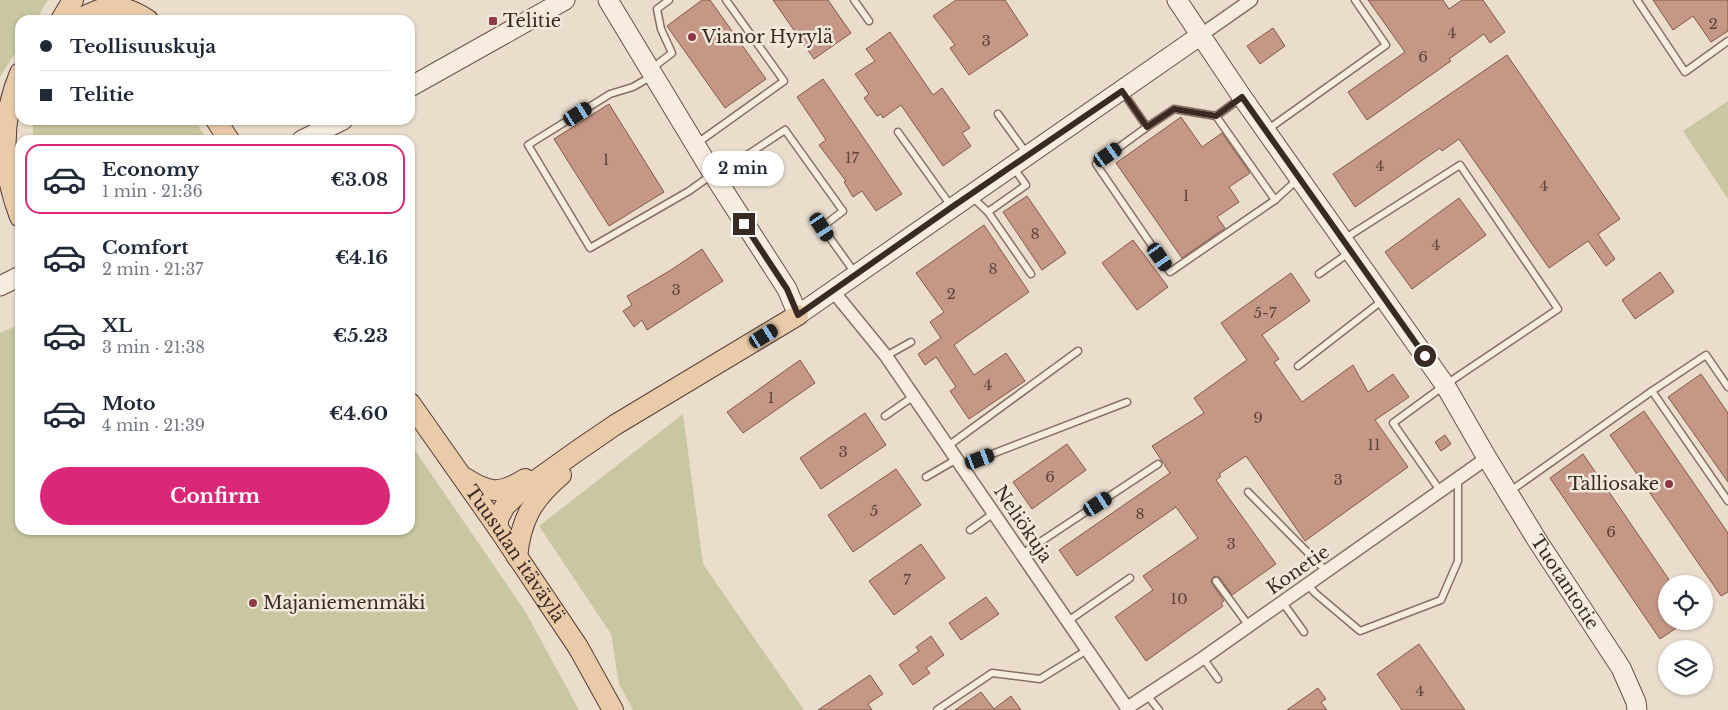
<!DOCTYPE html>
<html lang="en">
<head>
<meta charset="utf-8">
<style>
	:root { --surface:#fff; --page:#f6f6f7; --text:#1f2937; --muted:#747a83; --line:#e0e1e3; --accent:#db2777 }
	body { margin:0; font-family:"Libre Baskerville",serif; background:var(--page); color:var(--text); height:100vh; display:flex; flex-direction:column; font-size:19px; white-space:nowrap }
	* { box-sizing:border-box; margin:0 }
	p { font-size:16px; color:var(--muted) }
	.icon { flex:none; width:28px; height:28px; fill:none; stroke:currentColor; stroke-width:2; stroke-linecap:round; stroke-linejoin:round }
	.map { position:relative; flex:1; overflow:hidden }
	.side { position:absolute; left:15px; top:135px; width:400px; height:400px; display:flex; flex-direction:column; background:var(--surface); border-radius:15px; box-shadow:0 1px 4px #0004 }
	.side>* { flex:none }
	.top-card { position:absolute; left:15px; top:15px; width:400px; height:110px; border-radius:15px; box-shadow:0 1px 4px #0004; display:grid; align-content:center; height:110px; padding:0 25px; background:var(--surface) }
	.controls { position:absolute; left:1658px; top:575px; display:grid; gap:10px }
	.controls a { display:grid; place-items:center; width:55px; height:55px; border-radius:50%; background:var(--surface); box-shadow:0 1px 4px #0004; font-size:25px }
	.end { position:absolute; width:22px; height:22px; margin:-11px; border:6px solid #392a23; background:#fff; box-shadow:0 0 0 2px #fff }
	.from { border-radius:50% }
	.bubble { position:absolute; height:35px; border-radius:18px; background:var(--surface); box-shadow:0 1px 4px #0004; font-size:16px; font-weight:700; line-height:35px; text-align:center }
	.car { position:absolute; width:15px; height:30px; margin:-15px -8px; border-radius:6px; box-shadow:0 0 4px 1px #0007; background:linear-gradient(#222 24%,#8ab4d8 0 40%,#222 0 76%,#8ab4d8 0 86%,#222 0) }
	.top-card b { display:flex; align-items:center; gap:18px; height:48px; font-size:19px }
	.top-card b+b { border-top:1px solid var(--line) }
	.top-card i { width:12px; height:12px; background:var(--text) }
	ul { padding:9px 0 0; list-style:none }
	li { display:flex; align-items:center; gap:15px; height:70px; margin:0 10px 8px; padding:0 15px; border:2px solid transparent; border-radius:15px }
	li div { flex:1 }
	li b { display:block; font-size:19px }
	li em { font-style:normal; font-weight:700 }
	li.active { border-color:var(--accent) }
	li>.icon { width:45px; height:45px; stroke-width:1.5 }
	.cta { display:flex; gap:10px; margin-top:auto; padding:10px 25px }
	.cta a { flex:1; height:58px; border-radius:30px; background:var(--accent); color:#fff; font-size:20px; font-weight:700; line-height:58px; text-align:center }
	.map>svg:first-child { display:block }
	.green { fill:#c9c7a1 }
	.building { fill:#c59786; stroke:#84584a }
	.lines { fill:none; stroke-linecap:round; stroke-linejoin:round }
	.lane-casing { stroke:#877062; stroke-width:9 }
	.street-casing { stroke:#877062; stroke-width:15 }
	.secondary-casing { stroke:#695144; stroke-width:21 }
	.primary-casing { stroke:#563f35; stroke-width:22 }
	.lane { stroke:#f6ecdf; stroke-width:6 }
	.street { stroke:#f6ecdf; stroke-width:12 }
	.secondary { stroke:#f6ecdf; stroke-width:19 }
	.primary { stroke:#e9cba9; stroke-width:20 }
	.route { stroke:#392a23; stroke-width:6 }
	.poi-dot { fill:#903746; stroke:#f3e9db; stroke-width:2 }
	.labels { text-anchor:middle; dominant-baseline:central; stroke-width:5; stroke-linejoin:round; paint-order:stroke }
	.number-label { font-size:15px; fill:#5c453c }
	.poi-label { font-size:18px; fill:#392a23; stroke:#f3e9db; text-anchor:start }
	.street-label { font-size:18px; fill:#392a23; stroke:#f3e9db }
</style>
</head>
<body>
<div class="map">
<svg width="1728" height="710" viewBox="0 0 1728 710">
	<rect width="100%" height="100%" fill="#ebddcc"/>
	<g class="green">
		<path d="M 0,0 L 48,0 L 36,20 L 20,20 L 20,45 L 0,77 Z"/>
		<path d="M 1728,101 L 1728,199 L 1683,131 Z"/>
		<path d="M 33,120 L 194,120 L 207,139 L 33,140 Z"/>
		<path d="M 20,324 L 20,530 L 410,530 L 410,443 L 525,611 L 579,710 L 0,710 L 0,333 Z"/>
		<path d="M 683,414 L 703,564 L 804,710 L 633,710 L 619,684 L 611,634 L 539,526 Z"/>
	</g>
	<g class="building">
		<path d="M 702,0 L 710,0 L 766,79 L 725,108 L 667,26 Z"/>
		<path d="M 773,0 L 828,0 L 851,33 L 814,59 Z"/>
		<path d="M 956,0 L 1005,0 L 1028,35 L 969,75 L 950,48 L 955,45 L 933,16 Z"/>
		<path d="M 1368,0 L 1443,0 L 1449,9 L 1462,0 L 1483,0 L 1505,32 L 1490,43 L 1484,34 L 1449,59 L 1451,61 L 1367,120 L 1348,92 L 1405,52 Z"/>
		<path d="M 1653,0 L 1728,0 L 1728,31 L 1711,42 L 1693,16 L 1673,30 Z"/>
		<path d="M 1273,28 L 1285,46 L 1260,64 L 1247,46 Z"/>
		<path d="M 890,32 L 933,95 L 942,88 L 970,128 L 962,133 L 971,146 L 943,166 L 901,105 L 883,118 L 881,114 L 877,116 L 864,98 L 869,94 L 855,74 L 875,61 L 866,49 Z"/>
		<path d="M 1507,55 L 1620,219 L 1598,234 L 1615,259 L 1606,266 L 1588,241 L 1549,268 L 1459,139 L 1442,151 L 1440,148 L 1355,207 L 1333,174 Z"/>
		<path d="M 823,79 L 902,194 L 876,211 L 862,191 L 853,197 L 844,182 L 846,181 L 819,145 L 826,140 L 797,97 Z"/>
		<path d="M 609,104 L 664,192 L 609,226 L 554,139 Z"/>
		<path d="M 1181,117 L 1202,147 L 1222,133 L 1250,173 L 1229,187 L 1239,202 L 1217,217 L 1225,228 L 1182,258 L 1116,163 Z"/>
		<path d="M 1027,196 L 1066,253 L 1042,270 L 1003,212 Z"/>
		<path d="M 1459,198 L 1486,235 L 1412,289 L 1385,252 Z"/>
		<path d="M 984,225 L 1029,292 L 954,345 L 974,375 L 1006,353 L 1025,381 L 969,419 L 950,391 L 956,387 L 936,357 L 925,365 L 918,354 L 941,338 L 930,322 L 944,312 L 916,273 Z"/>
		<path d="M 1133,240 L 1168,287 L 1137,310 L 1102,263 Z"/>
		<path d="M 702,249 L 723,281 L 647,330 L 642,320 L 634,327 L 623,311 L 632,305 L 627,296 L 671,270 Z"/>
		<path d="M 1660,272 L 1674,292 L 1635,319 L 1622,300 Z"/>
		<path d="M 1291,273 L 1310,301 L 1262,335 L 1279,359 L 1274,362 L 1302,402 L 1353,365 L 1368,392 L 1393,374 L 1409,397 L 1375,420 L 1408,467 L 1305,541 L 1246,456 L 1219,474 L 1221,476 L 1216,480 L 1276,564 L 1232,595 L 1220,578 L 1216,576 L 1213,577 L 1211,582 L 1224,601 L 1221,603 L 1223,606 L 1146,661 L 1115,617 L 1153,590 L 1143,576 L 1198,538 L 1176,507 L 1077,576 L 1059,550 L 1170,473 L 1152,446 L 1204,413 L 1194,398 L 1247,360 L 1221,323 Z"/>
		<path d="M 800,360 L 815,383 L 743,433 L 727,412 Z"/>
		<path d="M 1701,374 L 1728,413 L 1728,482 L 1668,397 Z"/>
		<path d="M 1644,411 L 1728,533 L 1728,592 L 1721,596 L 1610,435 Z"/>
		<path d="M 865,413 L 886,445 L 821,489 L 800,458 Z"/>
		<path d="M 1445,435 L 1451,444 L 1441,451 L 1435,442 Z"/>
		<path d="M 1067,444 L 1086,470 L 1032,509 L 1013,482 Z"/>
		<path d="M 1583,454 L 1672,584 L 1666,584 L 1666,621 L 1687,621 L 1660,639 L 1550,478 Z"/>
		<path d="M 896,469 L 921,505 L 853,552 L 828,515 Z"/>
		<path d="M 921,544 L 945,578 L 894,615 L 869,581 Z"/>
		<path d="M 986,597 L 999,614 L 961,640 L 949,623 Z"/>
		<path d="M 931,636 L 944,655 L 926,668 L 930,673 L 913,685 L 899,665 L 919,651 L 916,647 Z"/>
		<path d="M 1419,644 L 1465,710 L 1402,710 L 1377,674 Z"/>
		<path d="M 870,675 L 883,694 L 868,704 L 872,710 L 818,710 Z"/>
		<path d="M 1318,688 L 1326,699 L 1321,702 L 1327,710 L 1287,710 Z"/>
		<path d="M 981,692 L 994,709 L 1011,696 L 1021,710 L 955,710 Z"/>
	</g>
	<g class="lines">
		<g class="lane-casing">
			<g id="lane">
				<path d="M 854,0 L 869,21"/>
				<path d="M 1637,0 L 1685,72 L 1728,41"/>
				<path d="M 651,69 L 672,53 L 661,29 L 657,9 L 669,0"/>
				<path d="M 652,76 L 633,87 L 610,94 L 528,145 L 590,248 L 689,191 L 713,174 L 738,161 L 785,130 L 843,211 L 822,227 L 855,273"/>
				<path d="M 1122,91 L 1147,127 L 1174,109 L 1216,116"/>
				<path d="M 1241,98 L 1216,116 L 1275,200"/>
				<path d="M 998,114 L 1027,154"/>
				<path d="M 1147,127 L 1096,164 L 1170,272 L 1275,200 L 1297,180"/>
				<path d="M 1267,130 L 1386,45 L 1355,0"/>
				<path d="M 898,132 L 951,206"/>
				<path d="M 696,144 L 784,81 L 726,0"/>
				<path d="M 971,196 L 988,212 L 1031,274"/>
				<path d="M 988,212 L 1026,185 L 1013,167"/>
				<path d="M 1344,239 L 1460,165 L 1558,309 L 1445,385 L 1393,423 L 1441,492"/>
				<path d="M 1319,274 L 1350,252"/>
				<path d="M 886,356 L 911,342"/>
				<path d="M 1298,366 L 1383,300"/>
				<path d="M 1652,391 L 1728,501"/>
				<path d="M 885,416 L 914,396"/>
				<path d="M 948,446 L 1078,351"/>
				<path d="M 961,466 L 1127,402"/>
				<path d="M 926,477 L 957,459"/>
				<path d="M 1248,492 L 1327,572"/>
				<path d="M 1509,492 L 1652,391 L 1706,355 L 1728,387"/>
				<path d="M 970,530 L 994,513"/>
				<path d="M 1022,554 L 1158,464"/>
				<path d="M 1216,581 L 1249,626"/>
				<path d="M 1308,585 L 1315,593 L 1360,631 L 1441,600 L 1458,561 L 1458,480"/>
				<path d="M 1283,603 L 1304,632"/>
				<path d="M 1068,621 L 1130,578"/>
				<path d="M 1203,658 L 1218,679"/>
				<path d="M 1147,695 L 1159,710"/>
				<path d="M 937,710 L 992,673 L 1040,679 L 1087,650"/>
			</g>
		</g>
		<g class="street-casing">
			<g id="street">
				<path d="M 1201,35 L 1251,0"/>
				<path d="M 833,291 L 886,356 L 1127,708 L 1203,658 L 1487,458"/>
			</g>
		</g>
		<g class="secondary-casing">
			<g id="secondary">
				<path d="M 608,0 L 713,174 L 787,289 L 798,315 L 1201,35"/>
				<path id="s1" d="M 1177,0 L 1242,97 L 1445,385 L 1487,458 L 1537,540 L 1621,668 L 1636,702 L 1637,710"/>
				<path d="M 410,87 L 565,0"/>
				<path d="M 302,140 L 343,120"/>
				<path d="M 0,286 L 20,276"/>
			</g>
		</g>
		<g class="primary-casing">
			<g id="primary">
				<path d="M 61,20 L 73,0"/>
				<path d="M 77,20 C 106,5 119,1 148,20"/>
				<path d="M 20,73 C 0,121 1,168 20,217"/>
				<path d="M 216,120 L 229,140"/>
				<path id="s2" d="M 410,403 L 498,528 L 578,647 L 613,710"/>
				<path d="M 465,478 C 488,493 500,495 525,479"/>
				<path d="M 498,528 L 498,519 L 505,506 L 521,491 L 577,451 L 615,425 L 798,315"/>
				<path d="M 517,557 C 521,519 532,500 561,475"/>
			</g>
		</g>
		<use href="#lane" class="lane"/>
		<use href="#street" class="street"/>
		<use href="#secondary" class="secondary"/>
		<use href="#primary" class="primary"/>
	</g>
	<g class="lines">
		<path class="route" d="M 744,224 L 787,289 L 798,315 L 952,207 L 1122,91 L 1147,127 L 1174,109 L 1216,116 L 1242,97 L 1425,356"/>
	</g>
	<g class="poi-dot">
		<rect x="488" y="16" width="10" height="10" rx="2.5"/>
		<circle cx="692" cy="37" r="5"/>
		<circle cx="1669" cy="484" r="5"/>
		<circle cx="253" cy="603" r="5"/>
	</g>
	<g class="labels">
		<g class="number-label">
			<text x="1713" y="23">2</text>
			<text x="1452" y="32">4</text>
			<text x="986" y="40">3</text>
			<text x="1423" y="56">6</text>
			<text x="852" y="157">17</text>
			<text x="606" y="159">1</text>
			<text x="1380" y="165">4</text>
			<text x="1544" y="185">4</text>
			<text x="1186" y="195">1</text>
			<text x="1035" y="233">8</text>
			<text x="1436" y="244">4</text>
			<text x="993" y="268">8</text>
			<text x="676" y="289">3</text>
			<text x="951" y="293">2</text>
			<text x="1265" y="312">5-7</text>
			<text x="988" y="384">4</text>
			<text x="771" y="397">1</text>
			<text x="1258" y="417">9</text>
			<text x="1374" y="444">11</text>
			<text x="843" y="451">3</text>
			<text x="1050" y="476">6</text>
			<text x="1338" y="479">3</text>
			<text x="874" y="510">5</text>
			<text x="1140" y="513">8</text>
			<text x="1611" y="531">6</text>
			<text x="1231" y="543">3</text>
			<text x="907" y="579">7</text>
			<text x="1179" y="598">10</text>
			<text x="1420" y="690">4</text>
		</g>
		<g class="poi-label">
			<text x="503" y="21">Telitie</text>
			<text x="702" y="37">Vianor Hyrylä</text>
			<text x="1659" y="484" text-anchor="end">Talliosake</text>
			<text x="263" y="603">Majaniemenmäki</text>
		</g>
		<g class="street-label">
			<text transform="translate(1023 524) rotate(56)">Neliökuja</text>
			<text stroke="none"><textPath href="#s2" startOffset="184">Tuusulan itäväylä</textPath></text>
			<text transform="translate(1298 570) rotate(-35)">Konetie</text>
			<text stroke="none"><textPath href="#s1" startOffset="700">Tuotantotie</textPath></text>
		</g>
	</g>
</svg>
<div class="controls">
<a><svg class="icon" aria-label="locate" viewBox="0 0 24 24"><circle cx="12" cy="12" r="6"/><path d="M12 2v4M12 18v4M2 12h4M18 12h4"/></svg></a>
<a><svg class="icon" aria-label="layers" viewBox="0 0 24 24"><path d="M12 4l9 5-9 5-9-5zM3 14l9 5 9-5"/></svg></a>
</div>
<i class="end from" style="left:1425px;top:356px"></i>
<i class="end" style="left:744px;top:224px"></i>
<div class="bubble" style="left:702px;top:151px;width:82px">2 min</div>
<i class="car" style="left:578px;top:114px;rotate:58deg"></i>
<i class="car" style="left:1108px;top:155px;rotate:55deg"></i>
<i class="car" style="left:822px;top:227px;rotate:147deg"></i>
<i class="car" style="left:1160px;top:257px;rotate:145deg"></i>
<i class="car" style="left:764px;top:336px;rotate:58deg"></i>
<i class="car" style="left:980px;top:459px;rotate:69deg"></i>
<i class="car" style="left:1098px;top:504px;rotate:57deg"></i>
<div class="top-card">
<b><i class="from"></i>Teollisuuskuja</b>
<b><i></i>Telitie</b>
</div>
<section class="side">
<ul>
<li class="active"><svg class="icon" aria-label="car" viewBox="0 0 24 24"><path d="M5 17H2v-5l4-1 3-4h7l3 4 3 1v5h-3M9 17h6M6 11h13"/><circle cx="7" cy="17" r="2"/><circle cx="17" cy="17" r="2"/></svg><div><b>Economy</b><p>1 min · 21:36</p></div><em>€3.08</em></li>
<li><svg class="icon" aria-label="car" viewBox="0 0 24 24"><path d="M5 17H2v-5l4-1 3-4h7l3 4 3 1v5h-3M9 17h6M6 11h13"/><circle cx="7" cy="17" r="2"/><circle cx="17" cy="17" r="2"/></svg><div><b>Comfort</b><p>2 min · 21:37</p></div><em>€4.16</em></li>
<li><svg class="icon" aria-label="car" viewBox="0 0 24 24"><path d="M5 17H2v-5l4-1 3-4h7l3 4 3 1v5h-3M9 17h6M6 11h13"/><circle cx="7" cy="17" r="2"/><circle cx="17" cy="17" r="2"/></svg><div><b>XL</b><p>3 min · 21:38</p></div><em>€5.23</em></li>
<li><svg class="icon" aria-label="car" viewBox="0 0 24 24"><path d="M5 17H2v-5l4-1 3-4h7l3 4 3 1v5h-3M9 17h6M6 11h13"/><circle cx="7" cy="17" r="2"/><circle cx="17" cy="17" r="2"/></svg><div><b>Moto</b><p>4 min · 21:39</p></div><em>€4.60</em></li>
</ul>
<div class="cta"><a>Confirm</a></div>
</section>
</div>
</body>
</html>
